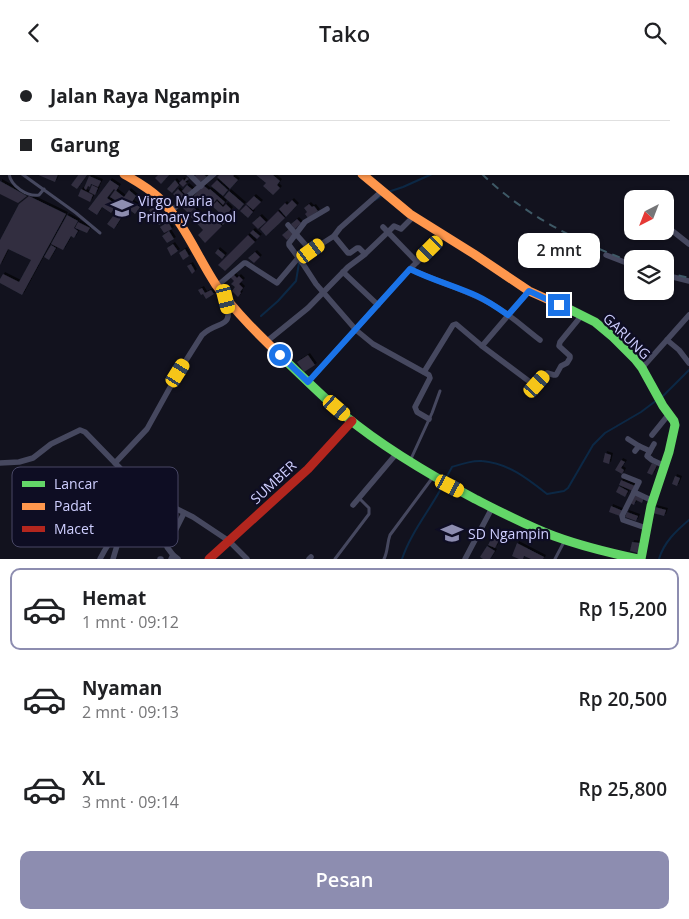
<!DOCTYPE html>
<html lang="id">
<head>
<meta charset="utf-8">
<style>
	:root { --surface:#fff; --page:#f2f2f2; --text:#202124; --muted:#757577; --line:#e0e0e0; --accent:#8d8db0 }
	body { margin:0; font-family:"Open Sans",sans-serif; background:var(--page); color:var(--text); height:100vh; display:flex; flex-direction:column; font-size:19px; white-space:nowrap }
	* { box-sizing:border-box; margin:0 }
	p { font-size:16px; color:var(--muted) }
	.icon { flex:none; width:28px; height:28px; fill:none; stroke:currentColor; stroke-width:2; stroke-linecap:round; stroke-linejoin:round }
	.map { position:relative; height:494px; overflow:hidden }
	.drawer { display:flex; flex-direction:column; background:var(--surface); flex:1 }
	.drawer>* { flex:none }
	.hud { position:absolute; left:0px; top:0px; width:690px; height:110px; box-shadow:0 1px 4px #0004; display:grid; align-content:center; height:110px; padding:0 20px; background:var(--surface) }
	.needle { width:32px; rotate:222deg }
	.tools { position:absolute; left:624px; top:125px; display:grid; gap:10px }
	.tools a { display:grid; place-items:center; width:50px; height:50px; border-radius:10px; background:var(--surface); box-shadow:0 1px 4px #0004; font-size:25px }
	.end { position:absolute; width:22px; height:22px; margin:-11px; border:6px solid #1a73e8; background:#fff; box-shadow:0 0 0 2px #fff }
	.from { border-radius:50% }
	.bubble { position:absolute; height:35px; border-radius:10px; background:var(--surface); box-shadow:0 1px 4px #0004; font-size:16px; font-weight:600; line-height:35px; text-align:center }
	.car { position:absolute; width:15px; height:30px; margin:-15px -8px; border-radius:6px; box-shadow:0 0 4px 1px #0007; background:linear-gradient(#f5c518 24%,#345 0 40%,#f5c518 0 76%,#345 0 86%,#f5c518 0) }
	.hud b { display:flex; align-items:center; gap:18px; height:48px; font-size:19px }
	.hud b+b { border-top:1px solid var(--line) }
	.hud i { width:12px; height:12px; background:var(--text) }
	ul { padding:9px 0 0; list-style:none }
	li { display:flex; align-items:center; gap:15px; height:82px; margin:0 10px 8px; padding:0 10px; border:2px solid transparent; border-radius:10px }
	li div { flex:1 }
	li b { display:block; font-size:19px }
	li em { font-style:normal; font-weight:600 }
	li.current { border-color:var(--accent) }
	li>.icon { width:45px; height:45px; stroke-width:1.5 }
	.primary-button { display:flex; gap:10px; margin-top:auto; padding:10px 20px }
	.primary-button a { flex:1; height:58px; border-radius:10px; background:var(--accent); color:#fff; font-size:20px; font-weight:600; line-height:58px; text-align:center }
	header { display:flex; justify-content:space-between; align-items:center; height:65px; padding:0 20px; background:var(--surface); font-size:22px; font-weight:600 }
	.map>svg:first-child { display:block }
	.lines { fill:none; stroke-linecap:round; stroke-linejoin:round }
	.stream { stroke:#0c2845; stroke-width:2 }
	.building { fill:#302f40; filter:url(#shadow) }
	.lane { stroke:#46485f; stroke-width:3 }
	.street { stroke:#46485f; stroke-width:5.5 }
	.fast { stroke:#63d668; stroke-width:9 }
	.slow { stroke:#ff974d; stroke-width:9 }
	.jam { stroke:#b3261e; stroke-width:9 }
	.rail { stroke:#3e5966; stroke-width:2; stroke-dasharray:8 6; stroke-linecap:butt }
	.route { stroke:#1a73e8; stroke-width:6 }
	.labels { text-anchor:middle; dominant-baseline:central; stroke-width:4.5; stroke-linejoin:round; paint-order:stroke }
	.poi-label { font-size:14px; fill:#cfcfff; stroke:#0e0d23; text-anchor:start }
	.street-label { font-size:14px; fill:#cfcfff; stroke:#0e0d23 }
	.key { fill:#0e0d23; stroke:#484765; stroke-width:1 }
	.key-label { font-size:14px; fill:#cfcfff }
</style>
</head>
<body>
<header><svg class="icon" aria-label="back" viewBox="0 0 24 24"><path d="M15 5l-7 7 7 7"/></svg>Tako<svg class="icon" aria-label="search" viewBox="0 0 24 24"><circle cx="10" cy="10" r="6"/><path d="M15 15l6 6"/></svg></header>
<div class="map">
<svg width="689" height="494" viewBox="0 0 689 494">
	<defs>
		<filter id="shadow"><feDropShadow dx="2" dy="-2" stdDeviation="0" flood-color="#0009"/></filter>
	</defs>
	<rect width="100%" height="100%" fill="#12121e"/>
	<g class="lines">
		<g class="stream">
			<path d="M 494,0 L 494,1"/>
			<path d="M 388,127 L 403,122 L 432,109"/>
			<path d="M 375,135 L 384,130"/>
			<path d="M 261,251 L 278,236 L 296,216 L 299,198"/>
			<path d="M 661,333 L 689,305"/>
			<path d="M 446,413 L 452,402 C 461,399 472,395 482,396 C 508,398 528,414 547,429 L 564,426 L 568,423 L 593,380 L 605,368 L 641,347 L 657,335"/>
			<path d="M 402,494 C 411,467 430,445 443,420"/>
			<path d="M 659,494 C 664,477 676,466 689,455"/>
		</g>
	</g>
	<g class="building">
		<path d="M 36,109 L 58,109 L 55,117 Z"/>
		<path d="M 79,109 L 85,109 L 87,110 L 77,124 L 71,120 Z"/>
		<path d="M 159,109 L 170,109 L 161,119 L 155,113 Z"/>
		<path d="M 197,109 L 203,109 L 207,112 L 200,117 L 194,112 Z"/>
		<path d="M 220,109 L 235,109 L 233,111 L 238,115 L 230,124 L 217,112 Z"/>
		<path d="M 255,109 L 274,109 L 273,110 L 280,116 L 277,120 L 280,123 L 273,130 L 263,121 L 266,118 Z"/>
		<path d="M 89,111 L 101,116 L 98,122 L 91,119 L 90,122 L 88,121 L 86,125 L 84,123 Z"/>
		<path d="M 187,112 L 189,114 L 185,117 L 187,118 L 183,122 L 179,118 L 183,114 L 184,116 Z"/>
		<path d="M 110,115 L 119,121 L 116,126 L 114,124 L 107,133 L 117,140 L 111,148 L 102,142 L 97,150 L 88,144 Z"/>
		<path d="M 175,115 L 179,120 L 172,128 L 167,124 Z"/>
		<path d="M 217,115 L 228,125 L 223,131 L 211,121 Z"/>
		<path d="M 0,116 L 27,131 L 18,138 L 0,129 Z"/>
		<path d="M 92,120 L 98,123 L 95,130 L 89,127 Z"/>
		<path d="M 187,120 L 193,125 L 187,131 L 182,126 Z"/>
		<path d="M 203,120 L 209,125 L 210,124 L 225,137 L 223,140 L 217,134 L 211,141 L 204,133 L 199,139 L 192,133 Z"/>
		<path d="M 81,124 L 93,130 L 90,137 L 78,131 Z"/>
		<path d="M 178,124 L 185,131 L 179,137 L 176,134 L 177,133 L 173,129 Z"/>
		<path d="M 115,125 L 124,132 L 129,125 L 136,131 L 132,137 L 140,142 L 135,149 L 127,143 L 125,145 L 119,140 L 120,138 L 110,132 Z"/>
		<path d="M 229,126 L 244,139 L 239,145 L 224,132 Z"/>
		<path d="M 29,131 L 66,149 L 22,230 L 0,218 L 0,214 L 3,209 L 19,217 L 31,195 L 8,184 L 0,200 L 0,175 L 19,139 Z"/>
		<path d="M 254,131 L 261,137 L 253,145 L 246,139 Z"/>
		<path d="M 191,133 L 198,140 L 189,149 L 182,142 Z"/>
		<path d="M 292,135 L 297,140 L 286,152 L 279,144 L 285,138 L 287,140 Z"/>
		<path d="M 217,136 L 223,142 L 226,139 L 231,144 L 229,147 L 232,150 L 223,160 L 217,154 L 221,149 L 212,141 Z"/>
		<path d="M 309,139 L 312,142 L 314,141 L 318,146 L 308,153 L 305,149 L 307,147 L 304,143 Z"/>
		<path d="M 246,140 L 253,147 L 248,153 L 240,146 Z"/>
		<path d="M 155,141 L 159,148 L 154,152 L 149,145 Z"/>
		<path d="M 195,144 L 209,159 L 215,153 L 222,161 L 205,178 L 198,170 L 203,165 L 189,150 Z"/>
		<path d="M 117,146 L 123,150 L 114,164 L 107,159 Z"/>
		<path d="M 278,146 L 285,153 L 266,171 L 260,164 Z"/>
		<path d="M 67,150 L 78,156 L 74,163 L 78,166 L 74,173 L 71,171 L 63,185 L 51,179 Z"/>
		<path d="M 260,151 L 266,157 L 258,164 L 252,158 Z"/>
		<path d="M 165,152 L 168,155 L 159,160 L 157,157 Z"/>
		<path d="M 297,154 L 301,158 L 295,164 L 291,159 Z"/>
		<path d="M 78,157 L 90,163 L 87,168 L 75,163 Z"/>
		<path d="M 168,157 L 172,164 L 164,168 L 160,162 Z"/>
		<path d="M 289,164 L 294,169 L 287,175 L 282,170 Z"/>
		<path d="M 253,165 L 260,171 L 257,174 L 250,168 Z"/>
		<path d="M 169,166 L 174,174 L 167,178 L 162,171 Z"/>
		<path d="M 248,170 L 255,177 L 225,206 L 218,200 Z"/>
		<path d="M 173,179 L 178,186 L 171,191 L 167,183 Z"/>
		<path d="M 51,180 L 56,183 L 49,195 L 44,192 Z"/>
		<path d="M 185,184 L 189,191 L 183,195 L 179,188 Z"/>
		<path d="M 218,184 L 225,190 L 222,194 L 215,188 Z"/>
		<path d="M 255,187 L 260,192 L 254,198 L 248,193 Z"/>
		<path d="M 191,199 L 195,206 L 192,209 L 187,201 Z"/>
		<path d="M 233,209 L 237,213 L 239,211 L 243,215 L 239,219 L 243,223 L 240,227 L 241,228 L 238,232 L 232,226 L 235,222 L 231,219 L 234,216 L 230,212 Z"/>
		<path d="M 202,223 L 205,228 L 211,225 L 214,229 L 206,234 L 203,229 L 201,230 L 198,225 Z"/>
		<path d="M 308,290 L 315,300 L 304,307 L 297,297 Z"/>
		<path d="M 605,388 L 611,390 L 609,399 L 603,397 Z"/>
		<path d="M 621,395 L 625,397 L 621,403 L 624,405 L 622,409 L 615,405 Z"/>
		<path d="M 652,398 L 657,400 L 652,410 L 647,408 Z"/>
		<path d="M 675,411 L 680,413 L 677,421 L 672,419 Z"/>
		<path d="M 621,415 L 635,421 L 633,426 L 619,420 Z"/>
		<path d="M 619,421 L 628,426 L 625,432 L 616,427 Z"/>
		<path d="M 635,428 L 644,433 L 642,438 L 636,435 L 634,440 L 630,438 Z"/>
		<path d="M 611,441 L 623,446 L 620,451 L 609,447 Z"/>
		<path d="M 655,442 L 666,445 L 664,451 L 653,448 Z"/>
		<path d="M 627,447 L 638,451 L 636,456 L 625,452 Z"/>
		<path d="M 495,467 L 501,471 L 495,483 L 488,480 Z"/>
		<path d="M 632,477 L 640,478 L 638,488 L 630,486 Z"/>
		<path d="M 517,478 L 544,492 L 543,494 L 531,494 L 524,491 L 523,494 L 519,494 L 512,491 Z"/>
		<path d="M 487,481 L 495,486 L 490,494 L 483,494 L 480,492 Z"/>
	</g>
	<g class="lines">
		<g class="lane">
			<path d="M 9,109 C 11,121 27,132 39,130 L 44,124"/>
			<path d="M 22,109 L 76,148 L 100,168"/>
			<path d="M 410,396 L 432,348 L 440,326"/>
			<path d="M 335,494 L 369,449 L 369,443 L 359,433"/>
			<path d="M 384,494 C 388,486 387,478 390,470 L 433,412"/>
			<path d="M 555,494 L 565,475"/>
		</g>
		<g class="street">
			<path d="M 20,0 L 22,1"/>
			<path d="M 58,0 L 60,1"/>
			<path d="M 216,0 L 218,1"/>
			<path d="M 322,0 L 324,1"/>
			<path d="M 14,1 L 15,0"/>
			<path d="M 253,1 L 253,0"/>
			<path d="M 0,20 L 1,18"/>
			<path d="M 189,109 L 201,121"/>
			<path d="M 327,144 L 305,157 L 289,178 L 289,180 L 303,199 L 316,219 L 356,265 L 373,279 L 429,310 L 430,313 L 415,342 L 417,347 L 429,354"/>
			<path d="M 171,146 L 214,109"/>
			<path d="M 288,160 L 311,186"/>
			<path d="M 383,162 L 417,197"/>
			<path d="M 670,164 L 689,179"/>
			<path d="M 388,167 L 394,161 L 401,164 L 414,151"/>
			<path d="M 334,171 L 348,188 L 350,188 L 357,183 L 359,183 L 365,189"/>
			<path d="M 606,190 L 632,200"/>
			<path d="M 410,204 C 435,216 462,223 486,236 C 506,246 523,262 540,275"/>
			<path d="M 343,207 L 378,240"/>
			<path d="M 665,210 L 689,216"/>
			<path d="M 217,221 L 244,198 L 246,198 L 277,218 L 299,192 L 302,190 L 308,189 L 323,178 L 334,171 L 340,163 L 383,125"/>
			<path d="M 667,275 L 679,285 L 689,298"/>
			<path d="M 266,277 L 308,243 L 348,202 L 364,190 L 387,168"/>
			<path d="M 482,281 L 534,320 L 536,320 L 547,308 L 554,310 L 556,310 L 561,301 L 567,298 L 570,293 L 570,291 L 559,281 L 560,277 L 582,250"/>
			<path d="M 642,303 L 689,250"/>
			<path d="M 424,307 L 453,260 L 456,259 L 482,281 L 529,226"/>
			<path d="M 308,317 L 410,204 L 444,170"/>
			<path d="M 652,370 L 669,349"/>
			<path d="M 628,374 L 639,381"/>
			<path d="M 635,386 L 639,381 L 650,386 L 647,391 L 652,395 L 665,401"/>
			<path d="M 650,386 L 654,379"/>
			<path d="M 0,398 L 19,397 L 33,393 L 51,379 L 78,366 L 80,365 L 85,367 L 148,432 L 163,440 L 177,444 L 193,452 L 229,476 L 247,494"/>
			<path d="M 115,398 L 147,364 L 178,308 L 202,270 C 219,254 234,266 226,235"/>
			<path d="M 624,411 L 639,417 L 634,427"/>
			<path d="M 353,440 L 397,388"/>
			<path d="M 134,446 L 171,475"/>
			<path d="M 646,463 L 623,455 L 622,451 L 634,427 L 653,436"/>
			<path d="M 173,490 L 167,482 L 184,448"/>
			<path d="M 100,494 C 112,470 130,451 148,432"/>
			<path d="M 113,494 L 119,474 L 115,470"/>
			<path d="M 160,494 L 161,494"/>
			<path d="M 171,494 L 173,490 L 178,494"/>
			<path d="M 309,494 L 311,492"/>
			<path d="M 465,494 L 492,443"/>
		</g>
		<g class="fast">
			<path d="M 567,243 L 595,257 L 613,272 L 635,294 L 642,303 L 663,341 L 674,356 L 675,360 L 669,387 L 651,441 L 641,494"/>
			<path d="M 286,296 C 305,314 324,333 344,350 C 384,383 430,410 475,434 C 501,447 527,461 554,471 C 581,481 610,488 638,494"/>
		</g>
		<g class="slow">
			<path d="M 0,61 L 1,61"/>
			<path d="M 124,109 C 136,116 149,123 159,133 C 184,157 197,191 216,220 C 236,248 261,272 286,296"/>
			<path d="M 362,109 L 410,149 L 474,189 L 529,226 L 567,243"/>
		</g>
		<path class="jam" d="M 209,494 L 308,404 L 352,356"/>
		<g class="rail">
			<path d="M 400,0 L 400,1"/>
			<path d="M 482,109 C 524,150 578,177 632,197"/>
			<path d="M 665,207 L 689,213"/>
		</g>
	</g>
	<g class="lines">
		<path class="route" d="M 280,290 L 308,317 L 410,204 C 432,215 455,221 477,231 C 488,236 498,243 508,250 L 529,226 L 559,240"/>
	</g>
	<defs>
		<g id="school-bare" transform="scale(1.725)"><path d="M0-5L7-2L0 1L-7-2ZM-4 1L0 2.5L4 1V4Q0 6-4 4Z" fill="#8d8db0" stroke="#0e0d23" stroke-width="2.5" paint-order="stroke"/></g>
	</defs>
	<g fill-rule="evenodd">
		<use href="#school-bare" x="122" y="143"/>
		<use href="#school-bare" x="452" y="468"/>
	</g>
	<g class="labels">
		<g class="poi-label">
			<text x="138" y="135">Virgo Maria<tspan x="138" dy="16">Primary School</tspan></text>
			<text x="468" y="468">SD Ngampin</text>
		</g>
		<g class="street-label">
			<text transform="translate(627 271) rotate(44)">GARUNG</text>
			<text transform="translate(273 417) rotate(-43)">SUMBER</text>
		</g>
	</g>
	<rect x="12" y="402" width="166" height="80" rx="8" class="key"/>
	<rect x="22" y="416" width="23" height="6" fill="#63d668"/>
	<rect x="22" y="438" width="23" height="7" fill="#ff974d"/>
	<rect x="22" y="461" width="23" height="6" fill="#b3261e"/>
	<g class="key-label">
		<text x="54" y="424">Lancar</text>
		<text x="54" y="446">Padat</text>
		<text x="54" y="469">Macet</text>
	</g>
</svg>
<div class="tools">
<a><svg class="needle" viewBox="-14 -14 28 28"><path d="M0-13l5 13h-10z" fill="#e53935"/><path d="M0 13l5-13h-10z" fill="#757577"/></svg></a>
<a><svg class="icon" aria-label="layers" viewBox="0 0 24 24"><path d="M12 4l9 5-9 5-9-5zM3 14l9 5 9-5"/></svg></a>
</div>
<i class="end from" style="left:280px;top:290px"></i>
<i class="end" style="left:559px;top:240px"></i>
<div class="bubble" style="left:518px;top:168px;width:82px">2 mnt</div>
<i class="car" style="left:430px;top:184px;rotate:225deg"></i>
<i class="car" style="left:311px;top:186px;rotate:54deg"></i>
<i class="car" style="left:226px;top:234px;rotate:166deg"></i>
<i class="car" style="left:178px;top:308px;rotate:32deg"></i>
<i class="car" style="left:537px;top:319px;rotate:42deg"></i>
<i class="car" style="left:337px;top:343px;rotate:131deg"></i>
<i class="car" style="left:450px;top:421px;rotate:117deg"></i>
<div class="hud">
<b><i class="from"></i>Jalan Raya Ngampin</b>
<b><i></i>Garung</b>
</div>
</div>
<section class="drawer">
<ul>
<li class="current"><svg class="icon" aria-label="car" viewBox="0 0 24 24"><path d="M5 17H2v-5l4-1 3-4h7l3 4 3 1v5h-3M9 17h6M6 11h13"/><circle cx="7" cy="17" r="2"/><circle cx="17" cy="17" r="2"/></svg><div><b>Hemat</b><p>1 mnt · 09:12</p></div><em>Rp 15,200</em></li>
<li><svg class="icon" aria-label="car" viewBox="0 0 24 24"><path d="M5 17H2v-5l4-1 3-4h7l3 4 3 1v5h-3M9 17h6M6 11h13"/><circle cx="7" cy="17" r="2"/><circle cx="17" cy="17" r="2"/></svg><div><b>Nyaman</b><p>2 mnt · 09:13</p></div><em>Rp 20,500</em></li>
<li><svg class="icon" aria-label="car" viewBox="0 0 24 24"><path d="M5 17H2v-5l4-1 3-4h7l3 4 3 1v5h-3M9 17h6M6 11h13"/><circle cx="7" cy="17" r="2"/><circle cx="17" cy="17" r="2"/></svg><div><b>XL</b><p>3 mnt · 09:14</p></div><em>Rp 25,800</em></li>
</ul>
<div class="primary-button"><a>Pesan</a></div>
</section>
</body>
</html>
